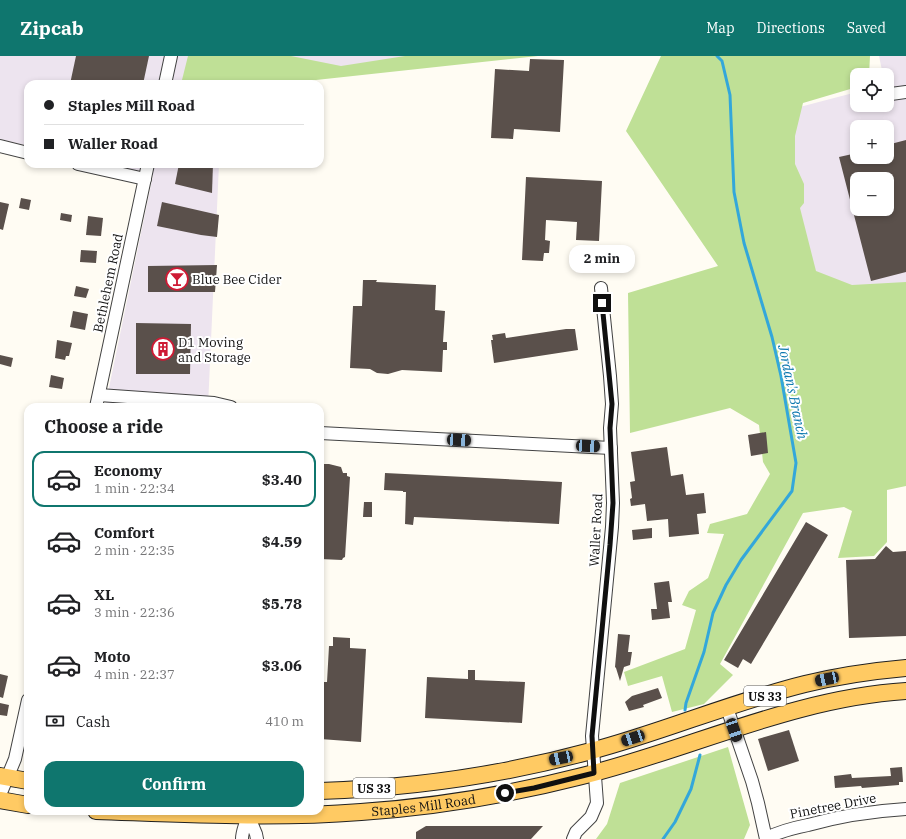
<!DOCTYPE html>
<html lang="en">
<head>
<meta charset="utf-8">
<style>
	:root { --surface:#fff; --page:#f6f6f6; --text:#202124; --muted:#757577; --line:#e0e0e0; --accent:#0f766e }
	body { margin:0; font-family:"IBM Plex Serif",serif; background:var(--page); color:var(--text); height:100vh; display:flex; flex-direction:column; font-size:15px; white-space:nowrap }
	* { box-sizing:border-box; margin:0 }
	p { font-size:13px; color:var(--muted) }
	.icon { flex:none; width:22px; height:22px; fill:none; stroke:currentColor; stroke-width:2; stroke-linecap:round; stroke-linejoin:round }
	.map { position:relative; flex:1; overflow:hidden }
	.drawer { position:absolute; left:24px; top:347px; width:300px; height:412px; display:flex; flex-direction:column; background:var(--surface); border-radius:12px; box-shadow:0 2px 6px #0003 }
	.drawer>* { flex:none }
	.banner { position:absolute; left:24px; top:24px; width:300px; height:88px; border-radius:12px; box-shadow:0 2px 6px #0003; display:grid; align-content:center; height:88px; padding:0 20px; background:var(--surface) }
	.tools { position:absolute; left:850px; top:12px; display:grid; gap:8px }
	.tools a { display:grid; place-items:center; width:44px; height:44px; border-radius:8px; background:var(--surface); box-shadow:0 2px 6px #0003; font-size:20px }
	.end { position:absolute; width:18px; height:18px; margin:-9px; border:5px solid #101010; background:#fff; box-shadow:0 0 0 2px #fff }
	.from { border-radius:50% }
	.bubble { position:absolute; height:28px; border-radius:12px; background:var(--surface); box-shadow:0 2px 6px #0003; font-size:13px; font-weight:800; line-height:28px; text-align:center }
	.car { position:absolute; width:12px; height:24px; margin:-12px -6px; border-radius:5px; box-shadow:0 0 3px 1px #0007; background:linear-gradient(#222 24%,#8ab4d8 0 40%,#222 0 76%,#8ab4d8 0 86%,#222 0) }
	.banner b { display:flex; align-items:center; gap:14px; height:38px; font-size:15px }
	.banner b+b { border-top:1px solid var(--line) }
	.banner i { width:10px; height:10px; background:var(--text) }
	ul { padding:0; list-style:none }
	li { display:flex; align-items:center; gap:12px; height:56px; margin:0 8px 6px; padding:0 12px; border:2px solid transparent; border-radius:12px }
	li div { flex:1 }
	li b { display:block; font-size:15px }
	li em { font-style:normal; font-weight:800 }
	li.on { border-color:var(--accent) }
	li>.icon { width:36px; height:36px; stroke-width:1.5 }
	h2 { padding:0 20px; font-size:18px; line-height:48px }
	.pay { display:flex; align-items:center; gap:10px; height:44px; padding:0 20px; font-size:15px }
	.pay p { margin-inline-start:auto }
	.action { display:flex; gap:8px; margin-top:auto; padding:8px 20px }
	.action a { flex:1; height:46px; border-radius:12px; background:var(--accent); color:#fff; font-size:16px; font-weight:800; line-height:46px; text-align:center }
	header { display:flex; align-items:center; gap:24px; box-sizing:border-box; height:56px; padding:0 20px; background:var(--accent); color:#fff }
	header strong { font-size:19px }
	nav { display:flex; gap:22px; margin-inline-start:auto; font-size:14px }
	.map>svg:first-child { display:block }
	.industrial { fill:#ede4ef; fill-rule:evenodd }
	.forest { fill:#bfe096 }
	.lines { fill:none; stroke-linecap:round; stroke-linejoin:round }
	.stream { stroke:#33a7da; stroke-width:3 }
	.building { fill:#5a504b; fill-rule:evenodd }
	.minor-casing { stroke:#434343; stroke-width:14 }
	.major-casing { stroke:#212121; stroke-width:18 }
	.minor { stroke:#fff; stroke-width:12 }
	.major { stroke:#ffca63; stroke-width:16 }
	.route { stroke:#101010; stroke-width:5 }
	.labels { text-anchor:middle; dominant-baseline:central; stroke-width:4; stroke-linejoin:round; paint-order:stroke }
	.shield { fill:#fff; stroke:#585858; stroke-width:1 }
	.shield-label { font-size:12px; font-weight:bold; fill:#101010 }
	.poi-label { font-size:13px; fill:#101010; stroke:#fff; text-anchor:start }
	.street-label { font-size:13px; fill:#101010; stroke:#fff }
	.water-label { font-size:14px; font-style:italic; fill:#0c78af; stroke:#fff }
</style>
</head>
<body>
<header>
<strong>Zipcab</strong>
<nav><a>Map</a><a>Directions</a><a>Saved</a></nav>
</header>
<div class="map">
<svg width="906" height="783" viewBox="0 0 906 783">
	<rect width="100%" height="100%" fill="#fffcf3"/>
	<g class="industrial">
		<path d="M 0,0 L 432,0 L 245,28 L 28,28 L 28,90 L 0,83 Z"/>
		<path d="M 879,0 L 906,0 L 906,242 L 822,260 L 773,58 L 857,36 L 857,49 L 887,49 L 887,19 L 883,19 ZM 857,71 L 887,71 L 887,101 L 857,101 ZM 857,123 L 887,123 L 887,153 L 857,153 Z"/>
		<path d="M 108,108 L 219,108 L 208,351 L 105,351 L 153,119 Z"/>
	</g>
	<g class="forest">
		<path d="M 188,0 L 291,0 L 341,10 L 405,0 L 538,0 L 279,28 L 181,28 Z"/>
		<path d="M 661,0 L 870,0 L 869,19 L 857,19 L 857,31 L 803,47 L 795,80 L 795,108 L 804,128 L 804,147 L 800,152 L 816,215 L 852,229 L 906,226 L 906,430 L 887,434 L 887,486 L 874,500 L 838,502 L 852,455 L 844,451 L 803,457 L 720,608 L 733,619 L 704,648 L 672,656 L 662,620 L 628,630 L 624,616 L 685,593 L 696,554 L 682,549 L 689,535 L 708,522 L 724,478 L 707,477 L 710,468 L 747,458 L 770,418 L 763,406 L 759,369 L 730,352 L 630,377 L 628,237 L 718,210 L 626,75 Z"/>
		<path d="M 728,691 L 750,769 L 744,783 L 596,783 L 607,768 L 620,727 Z"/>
	</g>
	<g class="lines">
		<g class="stream">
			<path d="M 685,654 L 686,647 L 704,596 L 713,557 L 726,529 L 741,504 L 792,435 L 796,407 L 781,320 L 772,281 L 744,187 L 734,136 L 730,39 L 722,5 L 717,0"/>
			<path d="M 663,783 L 675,766 L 691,733 L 700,699"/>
		</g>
	</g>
	<g class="building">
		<path d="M 76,0 L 149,0 L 143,28 L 70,28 Z"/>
		<path d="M 530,3 L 564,4 L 560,76 L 514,73 L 513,83 L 491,82 L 495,13 L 529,15 Z"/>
		<path d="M 906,84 L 906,216 L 871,225 L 839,101 L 857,97 L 857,101 L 887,101 L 887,89 ZM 857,123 L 887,123 L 887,153 L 857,153 Z"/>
		<path d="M 179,108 L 213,108 L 212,137 L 175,128 Z"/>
		<path d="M 526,121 L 602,125 L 599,185 L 576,184 L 577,166 L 546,164 L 545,184 L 550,185 L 549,197 L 544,197 L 543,205 L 522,204 Z"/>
		<path d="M 21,142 L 31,144 L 29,154 L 19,152 Z"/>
		<path d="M 0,146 L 9,148 L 3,174 L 0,173 Z"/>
		<path d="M 162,146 L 219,159 L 217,181 L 201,179 L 157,170 Z"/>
		<path d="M 61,157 L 72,159 L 71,166 L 60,164 Z"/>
		<path d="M 88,160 L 103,162 L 101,180 L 86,179 Z"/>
		<path d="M 81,194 L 97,195 L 96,207 L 80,206 Z"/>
		<path d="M 217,209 L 215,236 L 148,236 L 148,210 Z"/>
		<path d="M 363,224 L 377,224 L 376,226 L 436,229 L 435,254 L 445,255 L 443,286 L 447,286 L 447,294 L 443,294 L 442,316 L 402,314 L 388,318 L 377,317 L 370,313 L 350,312 L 353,250 L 362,250 Z"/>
		<path d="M 76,230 L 89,233 L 86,242 L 74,240 Z"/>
		<path d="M 73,255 L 88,258 L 85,274 L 70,271 Z"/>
		<path d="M 136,267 L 191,268 L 190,318 L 136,318 Z"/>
		<path d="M 566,273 L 575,273 L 578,294 L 494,307 L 491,284 L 493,284 L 492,279 L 505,277 L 506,282 Z"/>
		<path d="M 57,284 L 72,287 L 69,300 L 66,300 L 65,304 L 55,302 Z"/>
		<path d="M 0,299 L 13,302 L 11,311 L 0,308 Z"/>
		<path d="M 51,319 L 64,322 L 62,333 L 49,331 Z"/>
		<path d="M 766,376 L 768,397 L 751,400 L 748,379 Z"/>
		<path d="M 667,391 L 671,420 L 683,418 L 686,439 L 704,437 L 706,457 L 697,458 L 699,478 L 669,481 L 668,463 L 647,465 L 645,448 L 631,450 L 630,443 L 632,442 L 630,426 L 635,425 L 631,396 Z"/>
		<path d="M 320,408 L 329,408 L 341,411 L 343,417 L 347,417 L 347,420 L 350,421 L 345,501 L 343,502 L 342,504 L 320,503 Z"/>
		<path d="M 385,417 L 562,426 L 559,468 L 414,461 L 413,469 L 405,468 L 406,436 L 403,436 L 403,435 L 384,434 Z"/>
		<path d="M 364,446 L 372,446 L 372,461 L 363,461 Z"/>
		<path d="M 806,466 L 828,479 L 751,608 L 743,603 L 738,612 L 724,604 Z"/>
		<path d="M 652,472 L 652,482 L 633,484 L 632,474 Z"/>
		<path d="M 886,490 L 893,496 L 906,495 L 906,580 L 849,582 L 846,504 L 875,503 Z"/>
		<path d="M 669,525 L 672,546 L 668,546 L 670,562 L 652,564 L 651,553 L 657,553 L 654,527 Z"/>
		<path d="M 618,578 L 630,579 L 628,596 L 632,596 L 630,609 L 624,611 L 620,625 L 616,612 L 615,611 Z"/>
		<path d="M 333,581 L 350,582 L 350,592 L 366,593 L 361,686 L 320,683 L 320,626 L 327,626 L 329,590 L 333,590 Z"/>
		<path d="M 468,614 L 475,614 L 475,624 L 525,626 L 522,667 L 425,662 L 427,621 L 468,623 Z"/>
		<path d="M 0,618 L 8,620 L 3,642 L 0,641 Z"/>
		<path d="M 658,632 L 662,642 L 643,649 L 644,651 L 629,655 L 625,646 L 632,640 Z"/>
		<path d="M 0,647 L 9,649 L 7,660 L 0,659 Z"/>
		<path d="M 789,674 L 799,705 L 768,715 L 758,683 Z"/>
		<path d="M 902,711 L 903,726 L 899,726 L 899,729 L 862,732 L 861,730 L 835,732 L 834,720 L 851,718 L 852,722 L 891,720 L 890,712 Z"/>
		<path d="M 426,770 L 543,770 L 531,783 L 416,783 L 416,776 Z"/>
	</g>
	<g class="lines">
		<g class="minor-casing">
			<g id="minor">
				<path d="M 165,28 L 171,0"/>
				<path d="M 891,38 L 906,36"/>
				<path d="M 0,90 L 28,97"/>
				<path d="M 78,108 L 145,123"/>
				<path d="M 99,339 L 214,347 L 231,351"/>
				<path d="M 96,351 L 148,108"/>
				<path d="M 320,377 L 611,392"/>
				<path d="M 727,652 L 752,725 L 758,747 L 766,783"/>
				<path d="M 0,739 L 15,703 L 28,644"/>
				<path d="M 248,759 L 256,778 L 257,783"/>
				<path d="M 767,782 C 780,775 793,772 808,769 C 840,760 873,755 906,753"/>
				<path d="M 242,783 C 242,773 248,765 248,755"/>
				<path d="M 573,783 L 576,776 L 591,761 L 597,747 L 592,680 L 612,471 L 613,447 L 610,372 L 612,348 L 610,320 L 601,232"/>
			</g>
		</g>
		<g class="major-casing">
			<g id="major">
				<path d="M 0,720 L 28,725"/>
				<path d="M 320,735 C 411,732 503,719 591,695 C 663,676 732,646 805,628 C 838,620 872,615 906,612"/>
				<path d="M 0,744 L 28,749"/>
				<path id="s1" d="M 96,755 C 184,758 273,763 361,756 C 434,751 507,739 578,721 C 687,695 792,642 906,635"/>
			</g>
		</g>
		<use href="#minor" class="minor"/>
		<use href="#major" class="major"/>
	</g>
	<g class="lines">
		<path class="route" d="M 505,737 L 534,732 L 594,717 L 592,680 L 610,489 L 613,447 L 610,372 L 612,348 L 602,247"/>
	</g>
	<defs>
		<g id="bar-ring" transform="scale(1.15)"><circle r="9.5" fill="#fff" stroke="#ce1a34" stroke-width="1.5"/><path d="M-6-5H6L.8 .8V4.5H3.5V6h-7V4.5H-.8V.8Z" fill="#ce1a34"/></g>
		<g id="building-ring" transform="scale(1.15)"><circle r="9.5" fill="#fff" stroke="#ce1a34" stroke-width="1.5"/><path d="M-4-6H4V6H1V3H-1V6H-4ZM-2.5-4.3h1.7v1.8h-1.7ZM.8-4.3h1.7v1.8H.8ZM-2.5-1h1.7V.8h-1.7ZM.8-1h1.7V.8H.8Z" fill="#ce1a34"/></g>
	</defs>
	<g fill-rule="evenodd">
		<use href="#bar-ring" x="177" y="223"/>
		<use href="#building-ring" x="163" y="293"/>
	</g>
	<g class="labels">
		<g class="shield">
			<rect x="744" y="630" width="42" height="20" rx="3"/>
			<rect x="353" y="722" width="42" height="20" rx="3"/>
		</g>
		<g class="shield-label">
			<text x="765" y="640">US 33</text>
			<text x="374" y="732">US 33</text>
		</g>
		<g class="poi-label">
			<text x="192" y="223">Blue Bee Cider</text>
			<text x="178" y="286">D1 Moving<tspan x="178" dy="15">and Storage</tspan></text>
		</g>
		<g class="street-label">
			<text transform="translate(108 227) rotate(-78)">Bethlehem Road</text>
			<text transform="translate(596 474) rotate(-87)">Waller Road</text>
			<text stroke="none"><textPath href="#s1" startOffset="328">Staples Mill Road</textPath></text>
			<text transform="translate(833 750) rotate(-11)">Pinetree Drive</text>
		</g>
		<g class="water-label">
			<text transform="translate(793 336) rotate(78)">Jordan's Branch</text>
		</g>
	</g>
</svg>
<div class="tools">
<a><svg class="icon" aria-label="locate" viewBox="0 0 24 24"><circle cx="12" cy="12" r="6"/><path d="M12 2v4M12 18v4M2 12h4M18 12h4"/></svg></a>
<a>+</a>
<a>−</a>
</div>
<i class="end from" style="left:505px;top:737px"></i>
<i class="end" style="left:602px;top:247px"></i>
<div class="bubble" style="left:569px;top:189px;width:66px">2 min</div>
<i class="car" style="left:459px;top:384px;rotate:93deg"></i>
<i class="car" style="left:588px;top:390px;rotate:93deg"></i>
<i class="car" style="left:827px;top:623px;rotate:258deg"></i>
<i class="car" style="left:734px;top:674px;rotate:161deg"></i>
<i class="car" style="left:633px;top:682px;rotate:252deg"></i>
<i class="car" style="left:561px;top:702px;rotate:258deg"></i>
<div class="banner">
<b><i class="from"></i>Staples Mill Road</b>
<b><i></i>Waller Road</b>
</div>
<section class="drawer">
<h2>Choose a ride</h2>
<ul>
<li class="on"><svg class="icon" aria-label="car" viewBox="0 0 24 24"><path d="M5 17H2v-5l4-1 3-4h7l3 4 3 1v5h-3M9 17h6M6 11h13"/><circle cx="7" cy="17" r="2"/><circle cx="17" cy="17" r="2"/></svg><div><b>Economy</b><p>1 min · 22:34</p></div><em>$3.40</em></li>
<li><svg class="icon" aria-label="car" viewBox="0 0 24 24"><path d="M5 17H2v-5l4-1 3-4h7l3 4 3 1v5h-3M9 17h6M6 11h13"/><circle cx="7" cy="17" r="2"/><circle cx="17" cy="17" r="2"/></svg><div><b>Comfort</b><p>2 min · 22:35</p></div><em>$4.59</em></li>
<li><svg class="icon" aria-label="car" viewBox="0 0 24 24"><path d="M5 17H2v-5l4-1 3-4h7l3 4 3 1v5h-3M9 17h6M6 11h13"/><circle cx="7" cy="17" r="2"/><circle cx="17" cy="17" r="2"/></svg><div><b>XL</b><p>3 min · 22:36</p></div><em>$5.78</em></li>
<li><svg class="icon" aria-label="car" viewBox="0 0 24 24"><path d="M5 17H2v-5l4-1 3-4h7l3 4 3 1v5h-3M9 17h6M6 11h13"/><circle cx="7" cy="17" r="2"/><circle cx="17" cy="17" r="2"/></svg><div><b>Moto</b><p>4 min · 22:37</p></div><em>$3.06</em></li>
</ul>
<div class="pay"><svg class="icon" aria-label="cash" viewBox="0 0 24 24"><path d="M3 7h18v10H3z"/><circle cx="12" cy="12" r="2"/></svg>Cash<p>410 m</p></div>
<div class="action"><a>Confirm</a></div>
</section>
</div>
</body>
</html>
